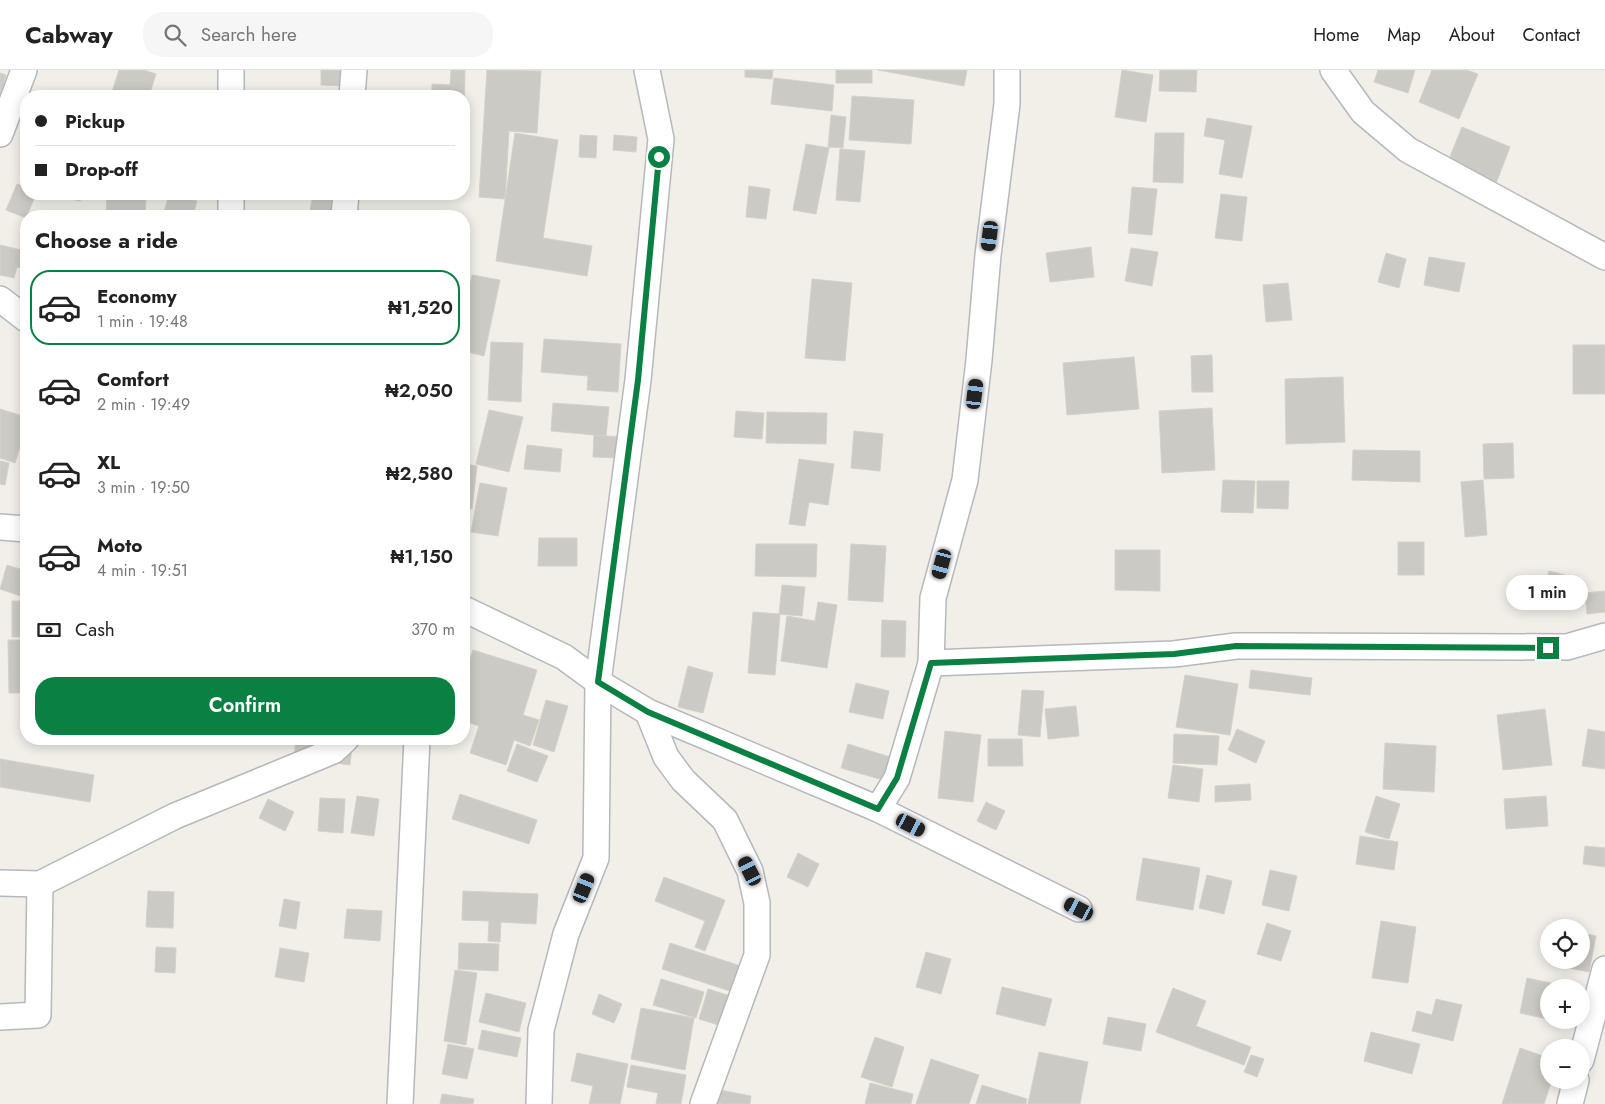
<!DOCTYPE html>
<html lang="en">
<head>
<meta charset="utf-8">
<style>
	:root { --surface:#fff; --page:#f6f6f6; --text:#222; --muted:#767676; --line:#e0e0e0; --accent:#0b8043 }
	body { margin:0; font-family:Jost,sans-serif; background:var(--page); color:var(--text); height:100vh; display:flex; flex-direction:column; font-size:19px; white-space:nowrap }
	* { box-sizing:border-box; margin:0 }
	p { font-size:16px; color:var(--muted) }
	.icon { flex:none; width:28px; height:28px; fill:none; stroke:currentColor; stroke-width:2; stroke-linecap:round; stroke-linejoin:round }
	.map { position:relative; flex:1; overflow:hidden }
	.panel { position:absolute; left:20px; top:140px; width:450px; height:535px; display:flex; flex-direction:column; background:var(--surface); border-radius:20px; box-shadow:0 2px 12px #0003 }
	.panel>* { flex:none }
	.banner { position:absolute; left:20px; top:20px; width:450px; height:110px; border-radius:20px; box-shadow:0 2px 12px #0003; display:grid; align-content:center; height:110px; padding:0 15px; background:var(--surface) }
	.fabs { position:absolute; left:1540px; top:849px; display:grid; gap:10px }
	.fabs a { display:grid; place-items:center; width:50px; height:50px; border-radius:50%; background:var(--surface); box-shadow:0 2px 12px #0003; font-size:25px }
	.end { position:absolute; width:22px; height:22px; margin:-11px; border:6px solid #0b8043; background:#fff; box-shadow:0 0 0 2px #fff }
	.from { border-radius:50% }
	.bubble { position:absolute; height:35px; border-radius:18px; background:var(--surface); box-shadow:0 2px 12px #0003; font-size:16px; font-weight:600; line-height:35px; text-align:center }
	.car { position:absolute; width:15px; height:30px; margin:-15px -8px; border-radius:6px; box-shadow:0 0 4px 1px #0007; background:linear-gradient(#222 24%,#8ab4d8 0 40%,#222 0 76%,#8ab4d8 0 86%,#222 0) }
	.banner b { display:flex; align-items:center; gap:18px; height:48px; font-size:19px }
	.banner b+b { border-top:1px solid var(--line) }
	.banner i { width:12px; height:12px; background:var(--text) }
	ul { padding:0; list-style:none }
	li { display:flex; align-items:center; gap:15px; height:75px; margin:0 10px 8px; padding:0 5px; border:2px solid transparent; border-radius:20px }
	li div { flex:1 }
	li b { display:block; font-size:19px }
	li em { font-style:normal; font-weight:600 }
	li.current { border-color:var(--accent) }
	li>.icon { width:45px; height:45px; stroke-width:1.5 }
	h2 { padding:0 15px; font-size:22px; line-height:60px }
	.pay { display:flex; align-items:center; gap:12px; height:55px; padding:0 15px; font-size:19px }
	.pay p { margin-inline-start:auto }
	.button { display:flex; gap:10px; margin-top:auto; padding:10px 15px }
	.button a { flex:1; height:58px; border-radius:20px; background:var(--accent); color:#fff; font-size:20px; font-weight:600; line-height:58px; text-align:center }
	header { display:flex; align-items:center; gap:30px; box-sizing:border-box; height:70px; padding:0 25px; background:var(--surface); border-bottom:1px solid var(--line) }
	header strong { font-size:24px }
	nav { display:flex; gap:28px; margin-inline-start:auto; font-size:18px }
	.search { width:350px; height:45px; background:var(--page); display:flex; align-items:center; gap:12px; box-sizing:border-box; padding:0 18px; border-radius:20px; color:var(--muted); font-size:19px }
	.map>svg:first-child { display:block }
	.building { fill:#cccac5; stroke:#d6d1c6 }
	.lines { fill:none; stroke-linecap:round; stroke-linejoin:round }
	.minor-casing { stroke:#b5b8bc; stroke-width:28 }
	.minor { stroke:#fff; stroke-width:25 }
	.route { stroke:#0b8043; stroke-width:6 }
</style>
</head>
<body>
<header>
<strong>Cabway</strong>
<div class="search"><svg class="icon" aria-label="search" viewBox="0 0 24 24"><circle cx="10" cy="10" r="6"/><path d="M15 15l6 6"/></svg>Search here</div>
<nav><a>Home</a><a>Map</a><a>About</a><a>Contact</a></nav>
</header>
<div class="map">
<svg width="1605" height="1034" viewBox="0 0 1605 1034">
	<rect width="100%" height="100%" fill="#f1efe8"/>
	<g class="building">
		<path d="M 119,0 L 144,0 L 156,4 L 149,26 L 126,26 L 112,22 Z"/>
		<path d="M 321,0 L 348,0 L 347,16 L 321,15 Z"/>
		<path d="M 451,0 L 465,0 L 464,63 L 464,26 L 432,26 L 432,14 L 450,15 Z"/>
		<path d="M 487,0 L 541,1 L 537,63 L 509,61 L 505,129 L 479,127 Z"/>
		<path d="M 745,0 L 773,0 L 772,9 L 745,7 Z"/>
		<rect x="836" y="0" width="36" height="13"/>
		<path d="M 878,0 L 967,0 L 964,16 Z"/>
		<path d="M 1122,0 L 1153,5 L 1146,52 L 1115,47 Z"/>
		<path d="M 1160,0 L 1197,0 L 1196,22 L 1159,21 Z"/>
		<path d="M 1378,0 L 1415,0 L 1408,23 L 1374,12 Z"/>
		<path d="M 1432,0 L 1467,0 L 1478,4 L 1459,49 L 1419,32 Z"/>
		<path d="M 0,3 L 6,5 L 0,27 Z"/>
		<path d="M 774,8 L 834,15 L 832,41 L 771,34 Z"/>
		<path d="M 852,26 L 914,30 L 911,74 L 849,70 Z"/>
		<path d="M 831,45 L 846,47 L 843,78 L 828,77 Z"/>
		<path d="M 1207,48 L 1252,56 L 1242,108 L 1219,104 L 1225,70 L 1204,66 Z"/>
		<path d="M 1462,57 L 1510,77 L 1490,129 L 1441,109 Z"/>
		<path d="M 515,63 L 558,70 L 543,168 L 592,176 L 587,206 L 496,191 Z"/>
		<path d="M 1155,63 L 1184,63 L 1183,113 L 1153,112 Z"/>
		<path d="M 580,65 L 597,66 L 596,88 L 579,87 Z"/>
		<path d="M 614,65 L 637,67 L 636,82 L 613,80 Z"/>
		<path d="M 806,74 L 829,78 L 816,144 L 793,140 Z"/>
		<path d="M 840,79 L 865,81 L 860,132 L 836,130 Z"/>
		<path d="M 17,114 L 26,117 L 26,124 L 36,124 L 26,148 L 6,140 Z"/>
		<path d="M 749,116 L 770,119 L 766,149 L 746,147 Z"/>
		<path d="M 1132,117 L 1157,119 L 1152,165 L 1128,163 Z"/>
		<path d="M 53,124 L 82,124 L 80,131 Z"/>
		<path d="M 169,124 L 197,131 L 193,146 L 181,146 L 164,142 Z"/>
		<path d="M 267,124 L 291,124 L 291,126 Z"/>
		<path d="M 313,124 L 338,124 L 334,146 L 309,146 Z"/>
		<path d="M 1221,124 L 1247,127 L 1242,171 L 1215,168 Z"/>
		<path d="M 107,126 L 146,128 L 145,146 L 106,146 Z"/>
		<path d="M 0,175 L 26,181 L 26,199 L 17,197 L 14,208 L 0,205 Z"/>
		<path d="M 1091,177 L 1094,207 L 1050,212 L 1046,183 Z"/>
		<path d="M 1131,178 L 1158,182 L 1152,216 L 1125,211 Z"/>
		<path d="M 1386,183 L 1406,189 L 1399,218 L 1378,212 Z"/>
		<path d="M 1429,187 L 1465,193 L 1459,222 L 1424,215 Z"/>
		<path d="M 472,205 L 500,210 L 484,286 L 464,281 L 464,246 Z"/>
		<path d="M 812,209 L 852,213 L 845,291 L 805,288 Z"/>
		<path d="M 1288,213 L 1292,250 L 1266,252 L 1263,215 Z"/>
		<path d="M 544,269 L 621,274 L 618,322 L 587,320 L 588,306 L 541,302 Z"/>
		<path d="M 491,272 L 523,273 L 521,332 L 488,330 Z"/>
		<rect x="1573" y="275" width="32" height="49"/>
		<path d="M 1212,285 L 1213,322 L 1192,322 L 1191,286 Z"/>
		<path d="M 1134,287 L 1139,339 L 1067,345 L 1063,293 Z"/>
		<path d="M 1343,307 L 1345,372 L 1286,374 L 1285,309 Z"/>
		<path d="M 553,333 L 609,337 L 606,366 L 551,361 Z"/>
		<path d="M 1212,338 L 1215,400 L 1162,403 L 1159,341 Z"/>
		<path d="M 0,339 L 26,347 L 26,358 L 15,393 L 0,388 Z"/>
		<path d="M 489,340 L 523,347 L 509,402 L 476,394 Z"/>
		<path d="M 736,341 L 764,343 L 762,369 L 734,367 Z"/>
		<path d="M 767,342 L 827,343 L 826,374 L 766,373 Z"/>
		<path d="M 854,361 L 883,364 L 880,401 L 851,398 Z"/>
		<path d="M 594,365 L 621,367 L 620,388 L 593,387 Z"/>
		<path d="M 1513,373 L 1514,408 L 1484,409 L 1483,374 Z"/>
		<path d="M 527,375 L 562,379 L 560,402 L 524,399 Z"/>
		<path d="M 1353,380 L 1420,381 L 1420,412 L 1352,410 Z"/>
		<path d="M 799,389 L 834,394 L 828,435 L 809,432 L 805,456 L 789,454 Z"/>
		<path d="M 0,391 L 9,393 L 5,415 L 0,414 Z"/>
		<path d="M 464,394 L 477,396 L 472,439 L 464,438 Z"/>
		<path d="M 1223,410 L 1255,411 L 1253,443 L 1221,442 Z"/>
		<path d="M 1483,410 L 1487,465 L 1465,467 L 1461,412 Z"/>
		<path d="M 1257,411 L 1289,411 L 1288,439 L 1257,438 Z"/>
		<path d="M 480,413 L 507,418 L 498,466 L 471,462 Z"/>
		<path d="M 539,468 L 577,468 L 577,496 L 538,496 Z"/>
		<rect x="1398" y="472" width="26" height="33"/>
		<path d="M 756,474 L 817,474 L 816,507 L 755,506 Z"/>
		<path d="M 851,474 L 886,476 L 883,532 L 848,530 Z"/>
		<path d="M 1115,480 L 1160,480 L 1160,521 L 1115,520 Z"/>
		<path d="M 7,495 L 26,501 L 26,528 L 0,519 Z"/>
		<path d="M 1549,501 L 1569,506 L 1561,538 L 1541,533 Z"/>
		<path d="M 782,515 L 805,517 L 802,546 L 779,544 Z"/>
		<path d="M 1605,521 L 1605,542 L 1587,544 L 1585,523 Z"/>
		<rect x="12" y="531" width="14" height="36"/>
		<path d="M 818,532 L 837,535 L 827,598 L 781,591 L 787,546 L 815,551 Z"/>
		<path d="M 753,542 L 780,544 L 775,605 L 748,603 Z"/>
		<path d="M 882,550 L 906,551 L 905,587 L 881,587 Z"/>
		<path d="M 8,570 L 26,570 L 26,623 L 9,623 Z"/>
		<path d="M 473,580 L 537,600 L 523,645 L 539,650 L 530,676 L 514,670 L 506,695 L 470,683 L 479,656 L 464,651 L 464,608 Z"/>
		<path d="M 688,596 L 713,603 L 703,643 L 678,637 Z"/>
		<path d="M 1251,600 L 1312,608 L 1310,625 L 1249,618 Z"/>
		<path d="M 1185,605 L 1238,614 L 1230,665 L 1176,657 Z"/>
		<path d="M 856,613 L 889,621 L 883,649 L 849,642 Z"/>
		<path d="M 1022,620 L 1044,621 L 1040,667 L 1018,665 Z"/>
		<path d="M 546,630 L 568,636 L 554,682 L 533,675 Z"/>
		<path d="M 1076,636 L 1079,666 L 1048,669 L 1045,639 Z"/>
		<path d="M 1545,639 L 1552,695 L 1503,700 L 1497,645 Z"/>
		<path d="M 1237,659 L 1265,671 L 1256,693 L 1228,680 Z"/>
		<path d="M 1588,659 L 1605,662 L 1605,699 L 1582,696 Z"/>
		<path d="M 945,661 L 981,665 L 973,732 L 938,728 Z"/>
		<path d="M 1174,664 L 1219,666 L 1217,695 L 1173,693 Z"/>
		<path d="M 296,669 L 353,669 L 350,695 L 294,687 Z"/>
		<path d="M 988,669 L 1022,669 L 1023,696 L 988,696 Z"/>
		<path d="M 1385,673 L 1436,676 L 1434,722 L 1383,719 Z"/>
		<path d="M 517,674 L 548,686 L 537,712 L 507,701 Z"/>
		<path d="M 848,674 L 890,687 L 883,710 L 841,698 Z"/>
		<path d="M 0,689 L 94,705 L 90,732 L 0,717 Z"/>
		<path d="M 1173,695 L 1203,699 L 1199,732 L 1168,728 Z"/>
		<path d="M 1250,714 L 1251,730 L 1215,732 L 1215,716 Z"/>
		<path d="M 460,724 L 537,750 L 529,774 L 452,749 Z"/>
		<path d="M 357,726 L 379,729 L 374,766 L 351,763 Z"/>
		<path d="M 1376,726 L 1400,734 L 1389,769 L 1365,762 Z"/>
		<path d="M 1546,726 L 1548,756 L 1506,759 L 1504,729 Z"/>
		<path d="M 320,728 L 345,729 L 343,763 L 318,761 Z"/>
		<path d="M 268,729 L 294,742 L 285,761 L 259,748 Z"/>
		<path d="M 986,732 L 1005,741 L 996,760 L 977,751 Z"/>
		<path d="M 1360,766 L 1398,772 L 1394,800 L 1356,794 Z"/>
		<path d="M 1585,776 L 1605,778 L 1605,797 L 1583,794 Z"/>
		<path d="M 798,783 L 819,794 L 808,817 L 787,807 Z"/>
		<path d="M 1143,788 L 1200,798 L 1193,840 L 1136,830 Z"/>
		<path d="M 1270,800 L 1297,806 L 1289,841 L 1262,835 Z"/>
		<path d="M 1207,805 L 1232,811 L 1224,844 L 1199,838 Z"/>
		<path d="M 664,807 L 725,830 L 705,881 L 695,877 L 705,851 L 655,831 Z"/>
		<path d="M 148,821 L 174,822 L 173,858 L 146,857 Z"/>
		<path d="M 463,821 L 538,824 L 536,854 L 501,852 L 500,872 L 488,871 L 489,851 L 462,850 Z"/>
		<path d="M 284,829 L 300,832 L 296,859 L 279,856 Z"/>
		<path d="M 347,839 L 382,841 L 380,871 L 344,868 Z"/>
		<path d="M 1381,851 L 1416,857 L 1408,913 L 1372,908 Z"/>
		<path d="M 1267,853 L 1291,861 L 1281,891 L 1257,884 Z"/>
		<path d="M 1581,863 L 1596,866 L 1589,902 L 1558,896 L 1559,890 L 1581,890 Z"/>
		<path d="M 459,873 L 499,874 L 498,901 L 458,899 Z"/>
		<path d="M 670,873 L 744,897 L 736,923 L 662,899 Z"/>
		<path d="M 156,877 L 176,878 L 175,903 L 155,902 Z"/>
		<path d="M 280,878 L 309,883 L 304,912 L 275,907 Z"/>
		<path d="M 926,882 L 951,889 L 941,924 L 916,917 Z"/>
		<path d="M 455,900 L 477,903 L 466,975 L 444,971 Z"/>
		<path d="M 1527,908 L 1555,914 L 1554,918 L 1549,918 L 1547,949 L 1520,943 Z"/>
		<path d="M 661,909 L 704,922 L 696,948 L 653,935 Z"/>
		<path d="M 1002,917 L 1052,929 L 1045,956 L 996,944 Z"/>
		<path d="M 1173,918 L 1206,931 L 1196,956 L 1251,977 L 1244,995 L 1156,962 Z"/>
		<path d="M 708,919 L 737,928 L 728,958 L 699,949 Z"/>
		<path d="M 486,923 L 526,933 L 519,962 L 479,952 Z"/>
		<path d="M 599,924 L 622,934 L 614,953 L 592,944 Z"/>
		<path d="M 1436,929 L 1462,935 L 1453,971 L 1412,961 L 1417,941 L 1432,945 Z"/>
		<path d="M 641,938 L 694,948 L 685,1000 L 631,989 Z"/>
		<path d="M 1108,947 L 1146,954 L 1141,981 L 1103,974 Z"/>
		<path d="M 482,960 L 521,968 L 517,987 L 478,979 Z"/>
		<path d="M 1371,962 L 1420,974 L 1412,1004 L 1364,991 Z"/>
		<path d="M 875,967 L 904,977 L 892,1017 L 861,1007 Z"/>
		<path d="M 448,974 L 474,979 L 467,1009 L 442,1004 Z"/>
		<path d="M 1520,978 L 1549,988 L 1549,1010 L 1552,1010 L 1544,1034 L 1502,1034 Z"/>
		<path d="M 1039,982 L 1088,992 L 1080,1034 L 1028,1034 Z"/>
		<path d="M 577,983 L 628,994 L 620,1034 L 589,1034 L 593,1016 L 571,1011 Z"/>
		<path d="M 1251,985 L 1264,989 L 1257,1007 L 1244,1002 Z"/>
		<path d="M 931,989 L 979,1005 L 969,1034 L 916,1034 Z"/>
		<path d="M 631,995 L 686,1005 L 681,1034 L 656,1034 L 658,1023 L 627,1017 Z"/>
		<path d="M 870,1013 L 913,1024 L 911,1034 L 865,1034 Z"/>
		<path d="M 982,1015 L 1027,1029 L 1026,1034 L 976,1034 Z"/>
		<path d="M 715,1019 L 751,1026 L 750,1034 L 712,1034 Z"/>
		<path d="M 442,1024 L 474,1029 L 473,1034 L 440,1034 Z"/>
	</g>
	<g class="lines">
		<g class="minor-casing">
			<g id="minor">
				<path d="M 1333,0 L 1363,42 L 1408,80 L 1605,187"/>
				<path d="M 231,26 L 231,0"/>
				<path d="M 352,26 L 354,0"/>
				<path d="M 0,64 L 24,0"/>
				<path d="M 231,146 L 231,124"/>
				<path d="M 344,146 L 346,124"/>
				<path d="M 0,229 L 26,249"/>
				<path d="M 0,457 L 26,459"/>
				<path d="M 464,539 L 564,587 L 598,612 L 648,642 L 878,739 L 1079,839"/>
				<path d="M 931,593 L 1174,584 L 1236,576 L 1567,577 L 1605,566"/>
				<path d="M 648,642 L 666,687 L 683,710 L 725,750 L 750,801 L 757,833 L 757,885 L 703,1034"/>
				<path d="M 878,739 L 897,708 L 931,593 L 933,528 L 965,410 L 979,290 L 988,185 L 1007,34 L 1007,0"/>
				<path d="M 0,813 L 40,814 L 175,746 L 333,681 L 346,669"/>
				<path d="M 0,947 L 38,945 L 40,814"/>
				<path d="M 1581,990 L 1605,899"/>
				<path d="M 400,1034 L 417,669"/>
				<path d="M 539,1034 L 541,960 L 566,864 L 596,788 L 598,612 L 638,310 L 661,69 L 647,0"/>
				<path d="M 1570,1034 L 1576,1010"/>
			</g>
		</g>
		<use href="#minor" class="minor"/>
	</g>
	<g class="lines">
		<path class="route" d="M 659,87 L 638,310 L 598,612 L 648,642 L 878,739 L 897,708 L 931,593 L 1174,584 L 1236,576 L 1548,578"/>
	</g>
</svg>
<div class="fabs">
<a><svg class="icon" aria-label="locate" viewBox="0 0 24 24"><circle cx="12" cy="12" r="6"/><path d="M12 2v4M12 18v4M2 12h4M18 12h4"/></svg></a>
<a>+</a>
<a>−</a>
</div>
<i class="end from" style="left:659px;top:87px"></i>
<i class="end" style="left:1548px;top:578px"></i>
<div class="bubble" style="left:1506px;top:505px;width:82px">1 min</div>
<i class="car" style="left:990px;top:166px;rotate:187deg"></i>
<i class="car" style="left:975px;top:324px;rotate:7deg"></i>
<i class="car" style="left:942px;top:494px;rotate:195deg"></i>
<i class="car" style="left:911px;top:755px;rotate:117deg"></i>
<i class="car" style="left:750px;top:801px;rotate:333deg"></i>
<i class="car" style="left:584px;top:818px;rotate:22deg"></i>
<i class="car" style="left:1079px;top:839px;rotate:297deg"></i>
<div class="banner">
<b><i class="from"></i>Pickup</b>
<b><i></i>Drop-off</b>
</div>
<section class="panel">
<h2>Choose a ride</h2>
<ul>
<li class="current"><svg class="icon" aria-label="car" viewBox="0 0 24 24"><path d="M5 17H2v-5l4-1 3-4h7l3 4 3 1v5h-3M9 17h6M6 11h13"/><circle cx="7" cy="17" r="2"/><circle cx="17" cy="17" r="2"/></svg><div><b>Economy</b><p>1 min · 19:48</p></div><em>₦1,520</em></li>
<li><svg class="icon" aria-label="car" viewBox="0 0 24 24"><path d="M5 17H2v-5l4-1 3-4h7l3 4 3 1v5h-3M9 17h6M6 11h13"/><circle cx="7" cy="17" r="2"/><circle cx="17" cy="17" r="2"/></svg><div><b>Comfort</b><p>2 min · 19:49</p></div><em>₦2,050</em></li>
<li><svg class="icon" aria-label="car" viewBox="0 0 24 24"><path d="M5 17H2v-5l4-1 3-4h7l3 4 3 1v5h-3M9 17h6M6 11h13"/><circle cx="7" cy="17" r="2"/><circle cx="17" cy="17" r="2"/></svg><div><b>XL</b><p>3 min · 19:50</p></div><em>₦2,580</em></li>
<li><svg class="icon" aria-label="car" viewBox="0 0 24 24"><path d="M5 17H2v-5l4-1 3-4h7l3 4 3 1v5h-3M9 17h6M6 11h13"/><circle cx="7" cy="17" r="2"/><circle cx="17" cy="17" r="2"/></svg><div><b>Moto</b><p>4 min · 19:51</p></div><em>₦1,150</em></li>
</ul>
<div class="pay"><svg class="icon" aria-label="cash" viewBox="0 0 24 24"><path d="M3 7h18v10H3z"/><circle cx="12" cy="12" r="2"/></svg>Cash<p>370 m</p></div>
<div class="button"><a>Confirm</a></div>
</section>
</div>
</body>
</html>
